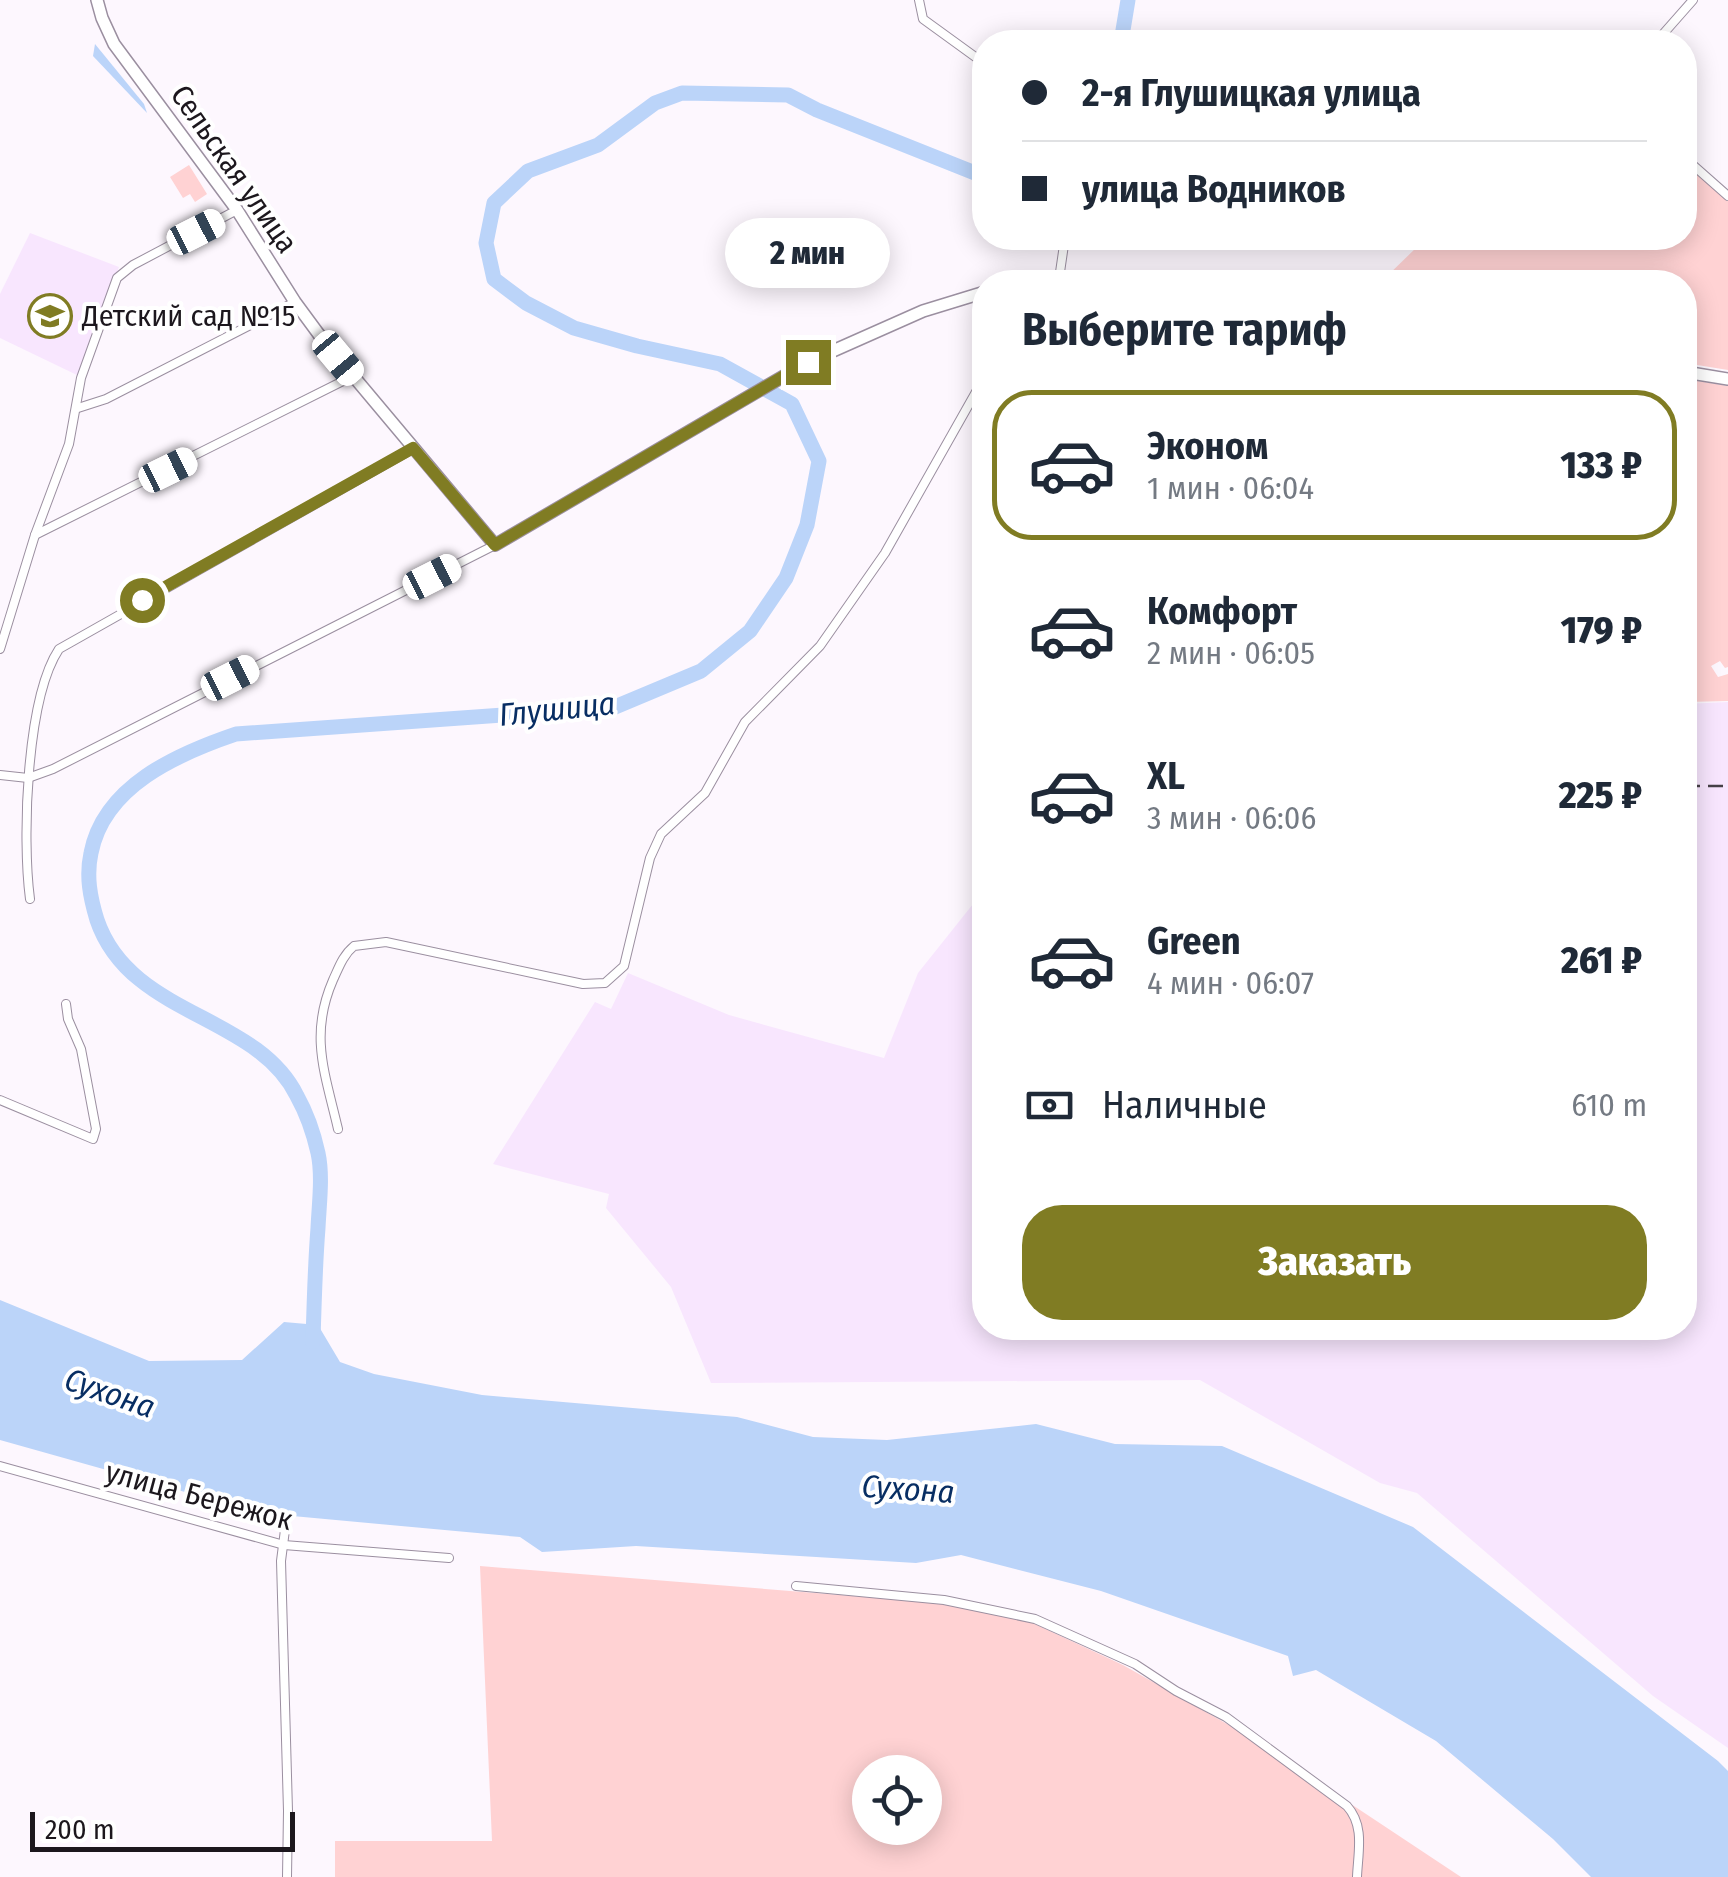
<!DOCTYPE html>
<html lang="ru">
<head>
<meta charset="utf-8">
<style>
	:root { --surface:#fff; --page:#f6f6f7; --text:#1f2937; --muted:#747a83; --line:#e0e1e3; --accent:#807c23 }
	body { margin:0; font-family:"Fira Sans Condensed",sans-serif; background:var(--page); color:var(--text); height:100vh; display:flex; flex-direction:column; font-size:38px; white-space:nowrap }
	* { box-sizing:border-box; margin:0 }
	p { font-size:32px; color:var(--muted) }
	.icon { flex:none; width:55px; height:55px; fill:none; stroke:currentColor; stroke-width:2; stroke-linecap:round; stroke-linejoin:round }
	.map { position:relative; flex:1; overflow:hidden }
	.sheet { position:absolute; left:972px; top:270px; width:725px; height:1070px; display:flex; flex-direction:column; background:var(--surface); border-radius:40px; box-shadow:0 5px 25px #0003 }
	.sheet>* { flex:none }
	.banner { position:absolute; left:972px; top:30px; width:725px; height:220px; border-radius:40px; box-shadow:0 5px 25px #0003; display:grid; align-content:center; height:220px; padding:0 50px; background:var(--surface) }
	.fabs { position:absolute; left:852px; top:1755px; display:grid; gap:20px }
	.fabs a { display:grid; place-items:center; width:90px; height:90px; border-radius:50%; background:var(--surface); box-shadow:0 5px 25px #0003; font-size:50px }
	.scale { position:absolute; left:30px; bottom:25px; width:265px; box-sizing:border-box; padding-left:10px; border:5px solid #1c171d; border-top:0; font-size:28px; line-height:35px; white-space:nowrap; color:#1c171d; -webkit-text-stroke:8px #fff; paint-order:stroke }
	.end { position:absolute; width:45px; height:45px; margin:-22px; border:12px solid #807c23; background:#fff; box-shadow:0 0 0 5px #fff }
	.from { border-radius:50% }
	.bubble { position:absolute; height:70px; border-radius:35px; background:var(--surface); box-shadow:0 5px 25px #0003; font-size:32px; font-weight:800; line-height:70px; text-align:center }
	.car { position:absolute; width:30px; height:60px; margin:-30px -15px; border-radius:12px; box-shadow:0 0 8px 2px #0007; background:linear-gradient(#fff 24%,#345 0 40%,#fff 0 76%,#345 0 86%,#fff 0) }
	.banner b { display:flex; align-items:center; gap:35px; height:95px; font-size:38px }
	.banner b+b { border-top:2px solid var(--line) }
	.banner i { width:25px; height:25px; background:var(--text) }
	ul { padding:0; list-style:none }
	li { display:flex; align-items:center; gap:30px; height:150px; margin:0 20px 15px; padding:0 30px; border:5px solid transparent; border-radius:40px }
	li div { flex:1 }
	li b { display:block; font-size:38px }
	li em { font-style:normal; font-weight:800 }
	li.current { border-color:var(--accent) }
	li>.icon { width:90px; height:90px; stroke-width:1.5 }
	h2 { padding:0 50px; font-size:45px; line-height:120px }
	.pay { display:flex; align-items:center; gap:25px; height:110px; padding:0 50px; font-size:38px }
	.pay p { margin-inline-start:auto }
	.action { display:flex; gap:20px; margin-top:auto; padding:20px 50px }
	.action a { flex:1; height:115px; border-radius:40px; background:var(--accent); color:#fff; font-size:40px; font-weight:800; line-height:115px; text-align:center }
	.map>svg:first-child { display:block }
	.built { fill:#f8e6fe }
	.green { fill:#ffd2d3; fill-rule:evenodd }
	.water { fill:#bbd4f9 }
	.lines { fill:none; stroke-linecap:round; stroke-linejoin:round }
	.river { stroke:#bbd4f9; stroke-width:15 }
	.minor-casing { stroke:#9b8fa0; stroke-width:10 }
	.secondary-casing { stroke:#9b8fa0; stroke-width:14 }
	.minor { stroke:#fff; stroke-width:8 }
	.secondary { stroke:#fff; stroke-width:11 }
	.rail { stroke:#464147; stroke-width:2.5; stroke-dasharray:15 8; stroke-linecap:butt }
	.route { stroke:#807c23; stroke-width:12 }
	.labels { text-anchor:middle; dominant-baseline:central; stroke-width:8; stroke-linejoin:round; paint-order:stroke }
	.street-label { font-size:30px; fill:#1c171d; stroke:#fff }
	.poi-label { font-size:30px; fill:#1c171d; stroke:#fff; text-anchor:start }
	.water-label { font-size:32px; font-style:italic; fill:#082e63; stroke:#fff }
</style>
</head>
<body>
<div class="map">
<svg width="1728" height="1877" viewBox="0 0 1728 1877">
	<rect width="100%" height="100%" fill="#fdf7fe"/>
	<g class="built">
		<path d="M 30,233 L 119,267 L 79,376 L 0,338 L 0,294 Z"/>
		<path d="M 1728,702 L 1728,1748 L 1653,1696 L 1417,1493 L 1380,1483 L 1200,1380 L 711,1383 L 671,1287 L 606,1208 L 609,1194 L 493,1164 L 595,1002 L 611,1009 L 628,973 L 729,1015 L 884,1058 L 918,973 L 985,889 L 985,1328 L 1685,1328 L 1685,704 Z"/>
	</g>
	<g class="green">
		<path d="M 1685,162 L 1728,200 L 1728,370 L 1685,363 L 1685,282 L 1381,282 L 1419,245 L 1422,238 L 1685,238 Z"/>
		<path d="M 189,165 L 207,194 L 195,202 L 190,194 L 183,198 L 170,177 Z"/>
		<path d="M 1685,379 L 1728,386 L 1728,667 L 1725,668 L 1720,661 L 1711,666 L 1718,677 L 1728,674 L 1728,701 L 1685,702 Z"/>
		<path d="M 480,1566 L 940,1603 L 1024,1619 L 1123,1665 L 1250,1737 L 1461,1877 L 335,1877 L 335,1841 L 492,1841 ZM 870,1772 L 925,1772 L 925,1828 L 870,1828 Z"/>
	</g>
	<g class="water">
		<path d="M 95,44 L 144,104 L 147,113 L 93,56 Z"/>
		<path d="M 0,1300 L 149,1361 L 242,1360 L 284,1322 L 318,1325 L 340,1362 L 374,1374 L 482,1395 L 737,1417 L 813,1437 L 887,1440 L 1036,1424 L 1115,1444 L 1222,1446 L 1413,1527 L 1718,1761 L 1728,1771 L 1728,1877 L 1591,1877 L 1553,1839 L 1436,1741 L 1316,1670 L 1293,1676 L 1288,1656 L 1101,1591 L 961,1555 L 916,1563 L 636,1546 L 542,1552 L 520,1537 L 260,1513 L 0,1440 Z"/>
	</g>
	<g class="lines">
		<g class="river">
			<path d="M 1121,42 L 1128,0"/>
			<path d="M 313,1342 C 314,1304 315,1266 318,1228 C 319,1205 323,1176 318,1153 C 314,1135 306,1112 297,1096 C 256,1013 130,1017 97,920 C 90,897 86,876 91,853 C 104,786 177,754 236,734 L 615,707 L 701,671 L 750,631 L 786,578 L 807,525 L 819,461 L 792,404 L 720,364 L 637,346 L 574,328 L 526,303 L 494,279 L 486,243 L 494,203 L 528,171 L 598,145 L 655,103 L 682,93 L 788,95 L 817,110 L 985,177"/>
		</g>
		<g class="minor-casing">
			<g id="minor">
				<path d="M 919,0 L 923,19 L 985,64"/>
				<path d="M 1656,42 L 1693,0"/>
				<path d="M 1685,158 L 1728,196"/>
				<path d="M 1059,279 L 1065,238"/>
				<path d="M 78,408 L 106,399 L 295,302"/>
				<path d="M 35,535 L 353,376"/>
				<path d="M 0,649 L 35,535 L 69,444 L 81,378 L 117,278 L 133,265 L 237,210"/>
				<path d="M 0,775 L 28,778 L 53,769 L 495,545"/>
				<path d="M 30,899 C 22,839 26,699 59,649 L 413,449"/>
				<path d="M 0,1100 L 93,1139 L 96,1129 L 81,1049 L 68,1019 L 66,1004"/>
				<path d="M 338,1129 C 325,1073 309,1035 333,980 C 339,967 343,955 354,946 L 386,942 L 583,984 L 605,983 L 624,966 L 650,858 L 661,834 L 705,793 L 745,722 L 820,646 L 885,553 L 985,376"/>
				<path d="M 0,1466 L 284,1545 L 449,1558"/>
				<path d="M 286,1522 L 281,1561 L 288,1811 L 287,1877"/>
				<path d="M 796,1586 L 944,1600 L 1035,1619 L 1135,1664 L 1176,1691 L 1226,1717 L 1347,1806 C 1365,1826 1358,1852 1357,1877"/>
			</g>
		</g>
		<g class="secondary-casing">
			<g id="secondary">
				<path d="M 97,0 L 102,18 L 114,44 L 237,210 L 295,302 L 323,340 L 495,545 L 808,362 L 923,311 L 985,292"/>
				<path d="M 1026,282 L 1059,279 L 1142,282"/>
				<path d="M 1685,372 L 1728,379"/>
			</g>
		</g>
		<use href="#minor" class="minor"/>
		<use href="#secondary" class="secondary"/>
		<path class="rail" d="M 1685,786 L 1728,786"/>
	</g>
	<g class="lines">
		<path class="route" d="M 142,600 L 413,448 L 495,545 L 808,362"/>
	</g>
	<defs>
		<g id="school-ring" transform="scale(2.25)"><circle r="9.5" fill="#fff" stroke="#807c23" stroke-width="1.5"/><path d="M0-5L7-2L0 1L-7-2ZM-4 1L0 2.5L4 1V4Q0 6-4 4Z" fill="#807c23"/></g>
	</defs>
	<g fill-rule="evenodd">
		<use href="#school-ring" x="50" y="316"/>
	</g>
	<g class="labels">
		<g class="street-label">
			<text transform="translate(234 169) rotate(55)">Сельская улица</text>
			<text transform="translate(199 1496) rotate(15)">улица Бережок</text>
		</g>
		<g class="poi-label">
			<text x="82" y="316">Детский сад №15</text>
		</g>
		<g class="water-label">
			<text transform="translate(557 709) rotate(-6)">Глушица</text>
			<text transform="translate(110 1393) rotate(19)">Сухона</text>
			<text transform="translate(908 1489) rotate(4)">Сухона</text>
		</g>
	</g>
</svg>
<div class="fabs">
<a><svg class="icon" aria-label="locate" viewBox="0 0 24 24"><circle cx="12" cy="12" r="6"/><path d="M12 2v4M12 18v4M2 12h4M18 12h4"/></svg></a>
</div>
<div class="scale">200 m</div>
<i class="end from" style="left:142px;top:600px"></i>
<i class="end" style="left:808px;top:362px"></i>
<div class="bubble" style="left:725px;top:218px;width:165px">2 мин</div>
<i class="car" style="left:196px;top:232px;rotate:63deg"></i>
<i class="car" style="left:338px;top:358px;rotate:140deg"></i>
<i class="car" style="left:168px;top:470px;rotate:64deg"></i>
<i class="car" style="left:432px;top:577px;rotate:63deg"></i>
<i class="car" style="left:230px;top:678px;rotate:63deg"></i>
<div class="banner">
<b><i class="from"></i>2-я Глушицкая улица</b>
<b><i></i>улица Водников</b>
</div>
<section class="sheet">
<h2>Выберите тариф</h2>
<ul>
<li class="current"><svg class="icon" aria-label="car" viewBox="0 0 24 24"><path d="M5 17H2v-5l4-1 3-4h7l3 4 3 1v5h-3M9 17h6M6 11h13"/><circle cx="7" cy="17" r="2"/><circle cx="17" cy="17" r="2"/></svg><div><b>Эконом</b><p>1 мин · 06:04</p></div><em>133 ₽</em></li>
<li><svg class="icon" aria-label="car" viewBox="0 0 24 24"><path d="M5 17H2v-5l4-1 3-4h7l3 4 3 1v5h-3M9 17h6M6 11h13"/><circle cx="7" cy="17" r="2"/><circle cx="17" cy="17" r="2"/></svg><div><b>Комфорт</b><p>2 мин · 06:05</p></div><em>179 ₽</em></li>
<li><svg class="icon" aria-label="car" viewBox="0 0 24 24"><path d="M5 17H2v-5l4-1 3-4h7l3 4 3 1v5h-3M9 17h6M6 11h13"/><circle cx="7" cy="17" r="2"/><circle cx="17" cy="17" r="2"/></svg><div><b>XL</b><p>3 мин · 06:06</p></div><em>225 ₽</em></li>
<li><svg class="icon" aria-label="car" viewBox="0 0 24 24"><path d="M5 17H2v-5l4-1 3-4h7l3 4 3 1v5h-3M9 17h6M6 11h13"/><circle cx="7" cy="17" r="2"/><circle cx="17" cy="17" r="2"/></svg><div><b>Green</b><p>4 мин · 06:07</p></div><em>261 ₽</em></li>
</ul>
<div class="pay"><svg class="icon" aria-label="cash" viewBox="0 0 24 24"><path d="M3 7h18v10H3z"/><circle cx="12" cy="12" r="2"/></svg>Наличные<p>610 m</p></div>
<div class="action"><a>Заказать</a></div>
</section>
</div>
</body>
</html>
